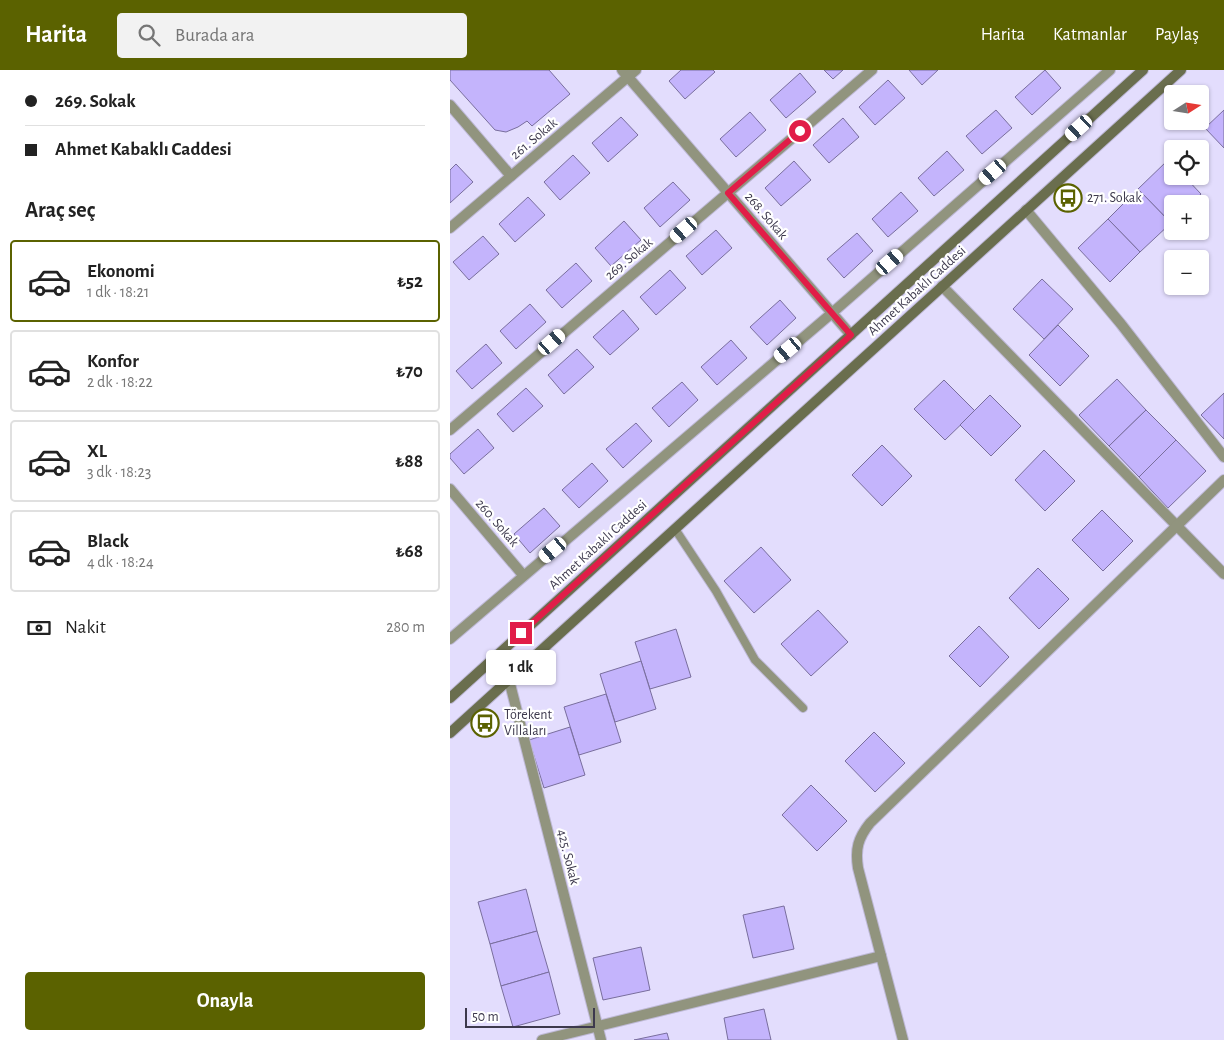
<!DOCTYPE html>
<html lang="tr">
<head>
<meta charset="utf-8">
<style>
	:root { --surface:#fff; --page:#f2f2f2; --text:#222; --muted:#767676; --line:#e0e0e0; --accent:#5b6200 }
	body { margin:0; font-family:"Alegreya Sans",sans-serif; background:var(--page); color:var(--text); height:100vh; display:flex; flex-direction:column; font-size:19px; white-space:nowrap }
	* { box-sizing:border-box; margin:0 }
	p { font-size:16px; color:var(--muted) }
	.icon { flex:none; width:28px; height:28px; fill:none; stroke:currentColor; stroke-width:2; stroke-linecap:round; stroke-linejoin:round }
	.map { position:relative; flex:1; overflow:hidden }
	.sheet { display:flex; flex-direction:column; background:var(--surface); width:450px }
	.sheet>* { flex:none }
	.guide { display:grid; align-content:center; height:110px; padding:0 25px; background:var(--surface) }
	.needle { width:32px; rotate:78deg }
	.tools { position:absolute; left:714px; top:15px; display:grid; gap:10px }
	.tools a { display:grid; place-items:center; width:45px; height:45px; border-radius:5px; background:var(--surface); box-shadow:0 1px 4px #0004; font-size:25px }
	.scale { position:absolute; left:15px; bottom:12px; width:130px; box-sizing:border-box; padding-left:5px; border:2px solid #3d394d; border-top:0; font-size:14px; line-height:18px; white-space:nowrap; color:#3d394d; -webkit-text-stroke:4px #fff; paint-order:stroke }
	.end { position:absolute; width:22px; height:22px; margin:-11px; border:6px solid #e11d48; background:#fff; box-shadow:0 0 0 2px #fff }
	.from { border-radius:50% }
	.bubble { position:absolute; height:35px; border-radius:5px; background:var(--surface); box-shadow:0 1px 4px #0004; font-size:16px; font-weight:600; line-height:35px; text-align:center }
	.car { position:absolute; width:15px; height:30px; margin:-15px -8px; border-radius:6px; box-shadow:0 0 4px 1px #0007; background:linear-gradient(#fff 24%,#345 0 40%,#fff 0 76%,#345 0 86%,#fff 0) }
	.guide b { display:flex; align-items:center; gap:18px; height:48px; font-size:19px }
	.guide b+b { border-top:1px solid var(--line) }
	.guide i { width:12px; height:12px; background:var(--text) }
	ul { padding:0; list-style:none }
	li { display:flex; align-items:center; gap:15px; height:82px; margin:0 10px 8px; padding:0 15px; border:2px solid var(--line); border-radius:5px }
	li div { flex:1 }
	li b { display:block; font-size:19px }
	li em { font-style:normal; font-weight:600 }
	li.current { border-color:var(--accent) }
	li>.icon { width:45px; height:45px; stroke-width:1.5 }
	h2 { padding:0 25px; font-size:22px; line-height:60px }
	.pay { display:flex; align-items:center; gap:12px; height:55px; padding:0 25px; font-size:19px }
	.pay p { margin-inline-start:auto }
	.button { display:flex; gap:10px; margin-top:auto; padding:10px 25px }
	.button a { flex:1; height:58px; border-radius:5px; background:var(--accent); color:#fff; font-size:20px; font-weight:600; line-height:58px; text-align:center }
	header { display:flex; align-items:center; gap:30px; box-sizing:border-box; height:70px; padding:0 25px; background:var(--accent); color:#fff }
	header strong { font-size:24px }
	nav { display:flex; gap:28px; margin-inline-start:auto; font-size:18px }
	.search { width:350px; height:45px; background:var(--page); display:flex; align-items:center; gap:12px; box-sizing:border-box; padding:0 18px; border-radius:5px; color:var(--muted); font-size:19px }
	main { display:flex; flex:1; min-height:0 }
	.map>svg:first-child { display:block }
	.building { fill:#c4b4fc; stroke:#796e9d }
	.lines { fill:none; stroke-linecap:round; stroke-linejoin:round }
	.service-casing { stroke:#beb9d6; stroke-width:10 }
	.minor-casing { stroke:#beb9d6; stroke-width:12 }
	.secondary-casing { stroke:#beb9d6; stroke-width:12 }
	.service { stroke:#91947e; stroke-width:8 }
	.minor { stroke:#91947e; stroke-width:10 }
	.secondary { stroke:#6a6e4e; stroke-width:10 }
	.route { stroke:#e11d48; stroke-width:6 }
	.labels { text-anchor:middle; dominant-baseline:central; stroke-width:4.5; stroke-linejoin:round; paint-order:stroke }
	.street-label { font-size:14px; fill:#3d394d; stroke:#fff }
	.poi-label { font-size:14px; fill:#3d394d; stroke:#fff; text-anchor:start }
</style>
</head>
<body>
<header>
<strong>Harita</strong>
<div class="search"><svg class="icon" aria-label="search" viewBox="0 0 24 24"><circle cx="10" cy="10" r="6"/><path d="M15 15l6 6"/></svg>Burada ara</div>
<nav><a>Harita</a><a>Katmanlar</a><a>Paylaş</a></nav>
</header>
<main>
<section class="sheet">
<div class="guide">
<b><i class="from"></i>269. Sokak</b>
<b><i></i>Ahmet Kabaklı Caddesi</b>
</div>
<h2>Araç seç</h2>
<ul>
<li class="current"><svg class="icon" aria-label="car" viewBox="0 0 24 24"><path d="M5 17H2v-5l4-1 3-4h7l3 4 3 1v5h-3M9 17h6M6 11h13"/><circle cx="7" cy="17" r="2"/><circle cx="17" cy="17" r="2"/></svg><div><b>Ekonomi</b><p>1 dk · 18:21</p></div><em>₺52</em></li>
<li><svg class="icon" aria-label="car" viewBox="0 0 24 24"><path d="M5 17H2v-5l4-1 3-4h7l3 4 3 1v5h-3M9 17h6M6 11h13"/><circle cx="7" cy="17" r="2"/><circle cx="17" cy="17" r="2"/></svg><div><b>Konfor</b><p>2 dk · 18:22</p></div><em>₺70</em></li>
<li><svg class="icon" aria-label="car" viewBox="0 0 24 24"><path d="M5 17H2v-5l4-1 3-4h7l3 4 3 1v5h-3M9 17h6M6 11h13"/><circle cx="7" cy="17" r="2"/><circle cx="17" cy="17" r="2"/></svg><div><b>XL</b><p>3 dk · 18:23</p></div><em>₺88</em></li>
<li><svg class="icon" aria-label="car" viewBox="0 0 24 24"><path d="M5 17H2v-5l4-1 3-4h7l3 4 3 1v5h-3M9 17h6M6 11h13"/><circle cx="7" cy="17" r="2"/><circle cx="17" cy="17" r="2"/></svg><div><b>Black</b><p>4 dk · 18:24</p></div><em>₺68</em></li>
</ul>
<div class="pay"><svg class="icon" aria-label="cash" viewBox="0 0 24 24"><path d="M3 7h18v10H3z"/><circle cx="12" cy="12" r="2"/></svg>Nakit<p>280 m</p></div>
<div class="button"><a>Onayla</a></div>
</section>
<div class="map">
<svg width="774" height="970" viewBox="0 0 774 970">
	<rect width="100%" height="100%" fill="#e3ddfd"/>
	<g class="building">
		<path d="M 0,0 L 99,0 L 120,24 L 82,56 L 77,51 L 68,57 L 56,62 L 45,60 L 0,10 Z"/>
		<path d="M 231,0 L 263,0 L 265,2 L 235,29 L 219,11 Z"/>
		<path d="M 374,0 L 393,0 L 383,9 Z"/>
		<path d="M 459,0 L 488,0 L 472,15 Z"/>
		<path d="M 595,0 L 611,18 L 582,45 L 565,27 Z"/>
		<path d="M 350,3 L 366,22 L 336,48 L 320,30 Z"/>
		<path d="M 438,10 L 455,28 L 425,55 L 409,37 Z"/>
		<path d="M 546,40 L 562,58 L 532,84 L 516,66 Z"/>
		<path d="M 774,40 L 774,78 L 755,58 Z"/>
		<path d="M 300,42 L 316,60 L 286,87 L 270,69 Z"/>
		<path d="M 171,47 L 188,65 L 158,92 L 142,73 Z"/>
		<path d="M 393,48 L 409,67 L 379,93 L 363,75 Z"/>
		<path d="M 497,81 L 514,100 L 484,126 L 468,108 Z"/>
		<path d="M 123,85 L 140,103 L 110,130 L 94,112 Z"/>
		<path d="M 718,90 L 722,94 L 722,106 L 734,106 L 751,124 L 740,134 L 722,134 L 722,151 L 721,153 L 688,119 Z"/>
		<path d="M 344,91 L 361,110 L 331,136 L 315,118 Z"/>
		<path d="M 6,94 L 23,112 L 0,133 L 0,100 Z"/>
		<path d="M 223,112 L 240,130 L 210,157 L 194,138 Z"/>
		<path d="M 688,119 L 721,153 L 690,182 L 658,149 Z"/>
		<path d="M 451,122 L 468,141 L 438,167 L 422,149 Z"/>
		<path d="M 78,127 L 95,145 L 65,172 L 49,154 Z"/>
		<path d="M 658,149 L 690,182 L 660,212 L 628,178 Z"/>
		<path d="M 174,151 L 191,170 L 161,196 L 145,178 Z"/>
		<path d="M 266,160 L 282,178 L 252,205 L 236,186 Z"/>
		<path d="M 407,163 L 423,181 L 394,208 L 377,189 Z"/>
		<path d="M 33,166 L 49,184 L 19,210 L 3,192 Z"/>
		<path d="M 126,193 L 142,211 L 112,238 L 96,220 Z"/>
		<path d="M 220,200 L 236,218 L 206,245 L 190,227 Z"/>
		<path d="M 592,209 L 623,239 L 594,269 L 563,239 Z"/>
		<path d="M 330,230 L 346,248 L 317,275 L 300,257 Z"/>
		<path d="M 80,234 L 96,252 L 66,279 L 50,261 Z"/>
		<path d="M 173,240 L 189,259 L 160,285 L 143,267 Z"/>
		<path d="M 608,255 L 639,286 L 610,316 L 579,285 Z"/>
		<path d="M 281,270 L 297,288 L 267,315 L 251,297 Z"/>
		<path d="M 36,274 L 52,293 L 22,319 L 6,301 Z"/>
		<path d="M 127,279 L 144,297 L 114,324 L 98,305 Z"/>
		<path d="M 667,309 L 696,340 L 659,376 L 629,345 Z"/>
		<path d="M 494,310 L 525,341 L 495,370 L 464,339 Z"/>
		<path d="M 232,312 L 248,330 L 219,357 L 202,338 Z"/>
		<path d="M 76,318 L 93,336 L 63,362 L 47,344 Z"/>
		<path d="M 774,323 L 774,369 L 751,345 Z"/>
		<path d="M 540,325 L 571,356 L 541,386 L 510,355 Z"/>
		<path d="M 696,340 L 726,370 L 689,407 L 659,376 Z"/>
		<path d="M 186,353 L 202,371 L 173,398 L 156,379 Z"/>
		<path d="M 28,359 L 44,378 L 14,404 L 0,388 L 0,384 Z"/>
		<path d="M 726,370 L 756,401 L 718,438 L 689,407 Z"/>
		<path d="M 432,375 L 462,406 L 432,436 L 402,405 Z"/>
		<path d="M 594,380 L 625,411 L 595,441 L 565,410 Z"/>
		<path d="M 142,393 L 158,411 L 129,438 L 112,420 Z"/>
		<path d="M 94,438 L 110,456 L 80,483 L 64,464 Z"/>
		<path d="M 652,440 L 683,471 L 653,501 L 622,470 Z"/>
		<path d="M 311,477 L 341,510 L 304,543 L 274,511 Z"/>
		<path d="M 588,498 L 619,529 L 589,559 L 559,528 Z"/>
		<path d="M 368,540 L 398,572 L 361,606 L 331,574 Z"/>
		<path d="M 529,556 L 559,587 L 530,617 L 499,586 Z"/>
		<path d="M 226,559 L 241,607 L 200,619 L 185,572 Z"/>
		<path d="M 191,591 L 206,639 L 165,652 L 150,604 Z"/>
		<path d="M 156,624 L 171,672 L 129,685 L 114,637 Z"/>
		<path d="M 120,657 L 135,705 L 94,718 L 79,670 Z"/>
		<path d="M 424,662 L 455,693 L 425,722 L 395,691 Z"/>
		<path d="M 361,715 L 397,751 L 367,781 L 332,745 Z"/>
		<path d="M 76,819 L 87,861 L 40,874 L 28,832 Z"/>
		<path d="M 334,836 L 344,879 L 303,888 L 293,845 Z"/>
		<path d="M 87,861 L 99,902 L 51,916 L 40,874 Z"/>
		<path d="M 191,877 L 200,920 L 153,930 L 143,888 Z"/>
		<path d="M 99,902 L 110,944 L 63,957 L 51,916 Z"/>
		<path d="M 314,939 L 321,970 L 278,970 L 274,948 Z"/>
		<path d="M 217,963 L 219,970 L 184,970 Z"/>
	</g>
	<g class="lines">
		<g class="service-casing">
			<path id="service" d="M 225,459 L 266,521 L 305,590 L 353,638"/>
		</g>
		<g class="minor-casing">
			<g id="minor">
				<path d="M 172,0 L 401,265"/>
				<path d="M 0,35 L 61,106"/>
				<path d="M 576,140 L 671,254 L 774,387"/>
				<path d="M 0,158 L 186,0"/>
				<path d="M 492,216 L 774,504"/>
				<path d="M 0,360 L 422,0"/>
				<path d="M 0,419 L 73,505"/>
				<path d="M 0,569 L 382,243 L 660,0"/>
				<path d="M 59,610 L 151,970"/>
				<path d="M 92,970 L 431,886"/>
				<path d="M 453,970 L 408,798 C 405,779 408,768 420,753 L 774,410"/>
			</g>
		</g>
		<g class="secondary-casing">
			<g id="secondary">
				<path d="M 0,628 L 693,0"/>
				<path d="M 0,663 L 731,0"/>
			</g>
		</g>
		<use href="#service" class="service"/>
		<use href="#minor" class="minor"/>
		<use href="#secondary" class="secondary"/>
	</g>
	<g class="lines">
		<path class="route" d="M 71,563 L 401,265 L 278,123 L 350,61"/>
	</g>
	<defs>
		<g id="bus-ring" transform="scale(1.4375)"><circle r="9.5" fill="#fff" stroke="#5b6200" stroke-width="1.5"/><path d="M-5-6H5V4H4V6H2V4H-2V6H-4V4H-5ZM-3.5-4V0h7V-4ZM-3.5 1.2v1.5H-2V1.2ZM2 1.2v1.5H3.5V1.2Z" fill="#5b6200"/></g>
	</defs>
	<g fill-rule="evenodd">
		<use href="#bus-ring" x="618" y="128"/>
		<use href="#bus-ring" x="35" y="653"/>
	</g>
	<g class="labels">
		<g class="street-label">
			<text transform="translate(84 69) rotate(-40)">261. Sokak</text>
			<text transform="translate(316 146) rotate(49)">268. Sokak</text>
			<text transform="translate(179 189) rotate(-40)">269. Sokak</text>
			<text transform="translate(467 221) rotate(-42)">Ahmet Kabaklı Caddesi</text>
			<text transform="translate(47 453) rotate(49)">260. Sokak</text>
			<text transform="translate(148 475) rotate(-42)">Ahmet Kabaklı Caddesi</text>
			<text transform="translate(118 787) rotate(76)">425. Sokak</text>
		</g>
		<g class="poi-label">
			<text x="637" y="128">271. Sokak</text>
			<text x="54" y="645">Törekent<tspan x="54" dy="16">Villaları</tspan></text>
		</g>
	</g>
</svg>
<div class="tools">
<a><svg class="needle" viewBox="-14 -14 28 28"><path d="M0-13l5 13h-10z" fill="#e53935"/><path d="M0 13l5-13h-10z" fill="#767676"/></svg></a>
<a><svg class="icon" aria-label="locate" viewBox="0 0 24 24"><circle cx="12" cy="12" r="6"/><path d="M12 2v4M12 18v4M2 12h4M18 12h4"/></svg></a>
<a>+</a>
<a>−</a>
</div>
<div class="scale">50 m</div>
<i class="end from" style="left:350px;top:61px"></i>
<i class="end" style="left:71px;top:563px"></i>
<div class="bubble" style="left:36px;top:580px;width:70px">1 dk</div>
<i class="car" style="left:629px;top:58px;rotate:228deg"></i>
<i class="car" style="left:543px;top:102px;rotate:229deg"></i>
<i class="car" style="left:234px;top:160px;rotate:229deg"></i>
<i class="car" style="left:440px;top:192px;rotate:49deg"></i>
<i class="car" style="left:102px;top:272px;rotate:49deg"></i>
<i class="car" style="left:338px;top:280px;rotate:230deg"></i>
<i class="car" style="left:103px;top:480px;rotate:230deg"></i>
</div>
</main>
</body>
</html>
